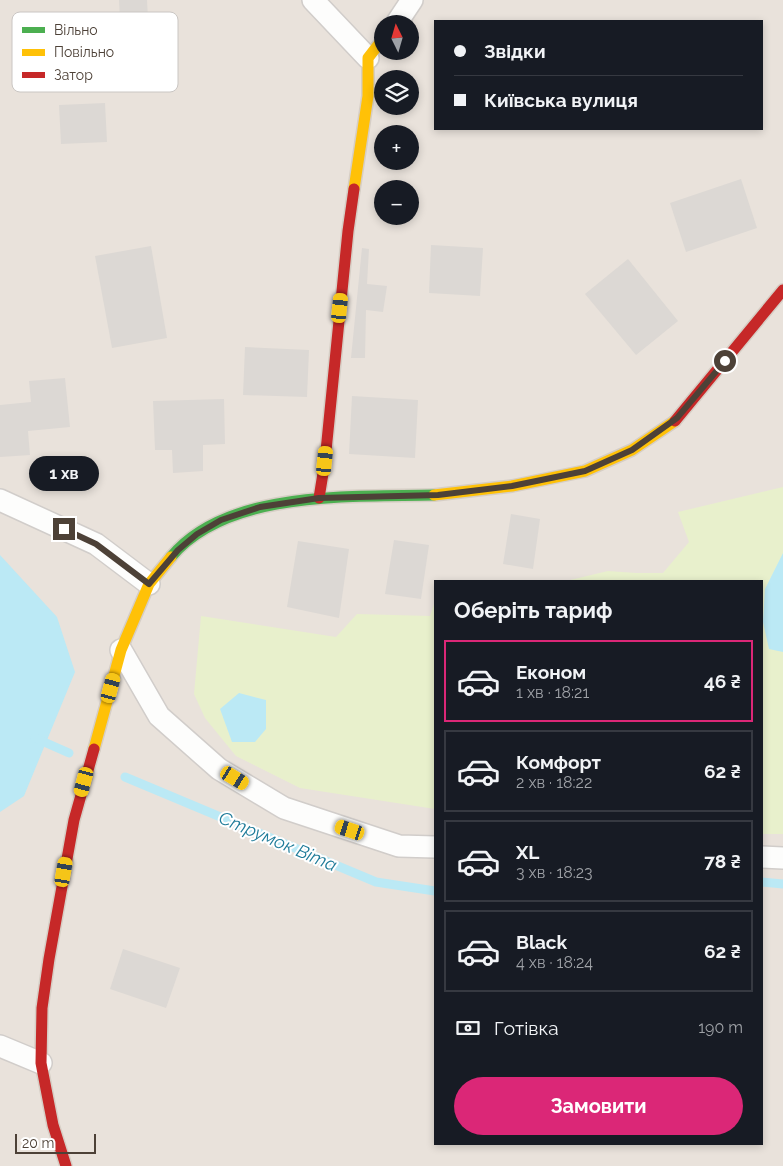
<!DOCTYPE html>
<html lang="uk">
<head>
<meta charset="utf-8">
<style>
	:root { --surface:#171b24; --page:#242831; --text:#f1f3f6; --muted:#9ea1a6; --line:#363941; --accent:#db2777 }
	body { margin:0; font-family:Raleway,sans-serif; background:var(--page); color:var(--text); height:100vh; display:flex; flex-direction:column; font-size:19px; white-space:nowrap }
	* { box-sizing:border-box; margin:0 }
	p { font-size:16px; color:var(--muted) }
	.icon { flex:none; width:28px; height:28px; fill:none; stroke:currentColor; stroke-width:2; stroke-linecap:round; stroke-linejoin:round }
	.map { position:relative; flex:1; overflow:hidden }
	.side { position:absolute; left:434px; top:580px; width:329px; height:565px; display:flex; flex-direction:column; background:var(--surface); border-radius:0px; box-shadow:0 2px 8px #0003 }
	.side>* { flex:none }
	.hud { position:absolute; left:434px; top:20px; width:329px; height:110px; border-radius:0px; box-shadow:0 2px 8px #0003; display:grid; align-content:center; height:110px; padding:0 20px; background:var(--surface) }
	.needle { width:32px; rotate:355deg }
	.fabs { position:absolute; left:374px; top:15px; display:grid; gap:10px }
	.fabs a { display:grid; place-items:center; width:45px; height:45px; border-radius:50%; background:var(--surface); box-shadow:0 2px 8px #0003; font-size:25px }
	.scale { position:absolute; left:15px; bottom:12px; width:81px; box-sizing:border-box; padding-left:5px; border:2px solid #4d4137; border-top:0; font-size:14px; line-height:18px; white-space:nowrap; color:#4d4137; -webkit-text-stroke:4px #fff; paint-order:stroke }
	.end { position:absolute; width:22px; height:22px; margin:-11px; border:6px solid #4d4137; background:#fff; box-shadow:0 0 0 2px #fff }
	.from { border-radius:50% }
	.bubble { position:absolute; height:35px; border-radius:18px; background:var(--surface); box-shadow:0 2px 8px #0003; font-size:16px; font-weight:700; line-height:35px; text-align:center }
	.car { position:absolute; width:15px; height:30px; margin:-15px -8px; border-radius:6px; box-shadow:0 0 4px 1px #0007; background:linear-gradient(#f5c518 24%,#345 0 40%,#f5c518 0 76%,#345 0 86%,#f5c518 0) }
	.hud b { display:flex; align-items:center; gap:18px; height:48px; font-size:19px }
	.hud b+b { border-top:1px solid var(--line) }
	.hud i { width:12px; height:12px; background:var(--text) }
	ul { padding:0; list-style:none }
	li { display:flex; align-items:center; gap:15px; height:82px; margin:0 10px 8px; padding:0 10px; border:2px solid var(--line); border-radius:0px }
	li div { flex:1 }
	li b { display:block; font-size:19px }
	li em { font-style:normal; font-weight:700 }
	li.current { border-color:var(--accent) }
	li>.icon { width:45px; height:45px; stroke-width:1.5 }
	h2 { padding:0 20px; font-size:22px; line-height:60px }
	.pay { display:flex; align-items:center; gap:12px; height:55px; padding:0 20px; font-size:19px }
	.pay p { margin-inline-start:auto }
	.action { display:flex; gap:10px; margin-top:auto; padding:10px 20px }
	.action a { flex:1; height:58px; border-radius:30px; background:var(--accent); color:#fff; font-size:20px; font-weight:700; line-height:58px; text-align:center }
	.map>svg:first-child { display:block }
	.residential { fill:#e9e2db; fill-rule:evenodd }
	.green { fill:#e8f0cc }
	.water { fill:#bbe9f5 }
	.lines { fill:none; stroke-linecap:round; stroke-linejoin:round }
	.stream { stroke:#bbe9f5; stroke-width:9 }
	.building { fill:#dcd8d4 }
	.street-casing { stroke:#d1cdca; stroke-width:24 }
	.fast-casing { stroke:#d6cec5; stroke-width:14 }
	.slow-casing { stroke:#d6cec5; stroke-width:14 }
	.jam-casing { stroke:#d6cec5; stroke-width:14 }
	.street { stroke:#fdfdfc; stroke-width:21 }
	.fast { stroke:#4caf50; stroke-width:11 }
	.slow { stroke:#ffc107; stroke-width:11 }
	.jam { stroke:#c62828; stroke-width:11 }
	.route { stroke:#4d4137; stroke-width:6 }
	.labels { text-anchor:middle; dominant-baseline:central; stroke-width:4; stroke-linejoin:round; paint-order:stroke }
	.water-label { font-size:18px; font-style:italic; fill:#1e7b99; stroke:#fff }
	.key { fill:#fff; stroke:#cac6c3; stroke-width:1 }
	.key-label { font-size:14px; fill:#4d4137 }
</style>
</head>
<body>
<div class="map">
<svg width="783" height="1166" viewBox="0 0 783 1166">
	<rect width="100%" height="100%" fill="#f4f1ee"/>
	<path class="residential" d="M 0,0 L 783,0 L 783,1166 L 0,1166 ZM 435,21 L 761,21 L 761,129 L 435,129 ZM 382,24 L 410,24 L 410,51 L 382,51 ZM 382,79 L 410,79 L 410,106 L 382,106 ZM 382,134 L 410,134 L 410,161 L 382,161 ZM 382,189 L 410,189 L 410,216 L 382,216 ZM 435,581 L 761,581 L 761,1144 L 435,1144 Z"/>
	<g class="green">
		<path d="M 783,487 L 783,834 L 761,834 L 761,581 L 566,581 L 608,571 L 636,573 L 663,573 L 689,542 L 678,512 Z"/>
		<path d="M 435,601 L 435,809 L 300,788 L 236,756 L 205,718 L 194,694 L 201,616 L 336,637 L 357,614 L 430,616 Z"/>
	</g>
	<g class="water">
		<path d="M 783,553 L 783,652 L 769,649 L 763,622 L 765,589 Z"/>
		<path d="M 0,555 L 57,617 L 75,672 L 24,796 L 0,812 Z"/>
		<path d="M 239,693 L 266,700 L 266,729 L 255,742 L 232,742 L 220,709 Z"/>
	</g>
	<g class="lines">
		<g class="stream">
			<path d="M 35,738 L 69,753"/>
			<path d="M 125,777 L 376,882 L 435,891"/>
			<path d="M 761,882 L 783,884"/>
		</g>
	</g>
	<g class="building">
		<path d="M 119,0 L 147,0 L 149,38 L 121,39 Z"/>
		<path d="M 105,103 L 107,142 L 61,144 L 59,105 Z"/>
		<path d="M 741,179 L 757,228 L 686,252 L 670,203 Z"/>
		<path d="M 431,245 L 483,248 L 480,296 L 429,293 Z"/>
		<path d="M 151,246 L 167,338 L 112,348 L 95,256 Z"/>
		<path d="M 362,248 L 369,249 L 367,284 L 387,286 L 383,312 L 366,310 L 365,358 L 351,358 Z"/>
		<path d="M 628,259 L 678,321 L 636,355 L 585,294 Z"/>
		<path d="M 245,347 L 309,350 L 307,397 L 243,395 Z"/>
		<path d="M 65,378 L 70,427 L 28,431 L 30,455 L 0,457 L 0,405 L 31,402 L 29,381 Z"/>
		<path d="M 352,396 L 418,400 L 415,458 L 349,454 Z"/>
		<path d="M 224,399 L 225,444 L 203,445 L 203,471 L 173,473 L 172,450 L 155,450 L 153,401 Z"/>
		<path d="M 511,514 L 540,519 L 533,569 L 503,564 Z"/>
		<path d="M 394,540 L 429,545 L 421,599 L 385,594 Z"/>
		<path d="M 298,541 L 349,549 L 339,618 L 287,607 Z"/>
		<path d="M 123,949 L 180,968 L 166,1008 L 110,989 Z"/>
	</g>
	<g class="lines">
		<g class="street-casing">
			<g id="street">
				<path d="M 313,0 L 368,58"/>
				<path d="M 396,24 L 412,0"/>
				<path d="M 0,500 L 96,544 L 149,584"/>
				<path d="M 121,650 L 159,716 L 219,769 L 284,808 L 399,846 L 435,847"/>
				<path d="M 761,857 L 783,858"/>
				<path d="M 0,1046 L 41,1063"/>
			</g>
		</g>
		<g class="fast-casing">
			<path id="fast" d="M 171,557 C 227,489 354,497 434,495"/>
		</g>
		<g class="slow-casing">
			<g id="slow">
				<path d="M 354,189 L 368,96 L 368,58 L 382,40"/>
				<path d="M 434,495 L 512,486 L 585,471 L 632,450 L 675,421"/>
				<path d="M 94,749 L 121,650 L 149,584 L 171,557"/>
			</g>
		</g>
		<g class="jam-casing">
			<g id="jam">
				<path d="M 675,421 L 783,290"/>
				<path d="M 319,498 L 325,461 L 348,231 L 354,189"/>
				<path d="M 66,1166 L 53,1125 L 41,1063 L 42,1008 L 49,959 L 74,820 L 94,749"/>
			</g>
		</g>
		<use href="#street" class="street"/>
		<use href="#fast" class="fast"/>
		<use href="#slow" class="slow"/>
		<use href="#jam" class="jam"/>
	</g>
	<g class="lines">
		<path class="route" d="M 64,529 L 96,544 L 149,584 L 178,550 L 197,534 L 221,520 L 260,507 L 319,498 L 438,495 L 512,486 L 585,471 L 632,450 L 677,418 L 725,361"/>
	</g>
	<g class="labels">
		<g class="water-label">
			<text transform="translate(278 841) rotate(23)">Струмок Віта</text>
		</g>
	</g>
	<rect x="12" y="12" width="166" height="80" rx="8" class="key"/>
	<rect x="22" y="27" width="23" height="6" fill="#4caf50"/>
	<rect x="22" y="49" width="23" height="7" fill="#ffc107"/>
	<rect x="22" y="72" width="23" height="6" fill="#c62828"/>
	<g class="key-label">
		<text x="54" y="35">Вільно</text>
		<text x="54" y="57">Повільно</text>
		<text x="54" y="80">Затор</text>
	</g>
</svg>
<div class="fabs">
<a><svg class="needle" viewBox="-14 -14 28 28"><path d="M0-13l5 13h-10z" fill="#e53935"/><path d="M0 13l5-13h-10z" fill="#9ea1a6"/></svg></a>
<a><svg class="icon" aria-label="layers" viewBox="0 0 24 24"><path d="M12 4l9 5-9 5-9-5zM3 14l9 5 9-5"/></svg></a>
<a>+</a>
<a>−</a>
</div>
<div class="scale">20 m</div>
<i class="end from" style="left:725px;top:361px"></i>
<i class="end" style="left:64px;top:529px"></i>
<div class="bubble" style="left:29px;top:456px;width:70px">1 хв</div>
<i class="car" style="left:340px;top:308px;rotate:6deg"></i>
<i class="car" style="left:325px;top:461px;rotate:6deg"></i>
<i class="car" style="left:111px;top:688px;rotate:15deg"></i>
<i class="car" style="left:235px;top:778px;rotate:121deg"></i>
<i class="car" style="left:84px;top:782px;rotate:195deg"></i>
<i class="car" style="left:350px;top:830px;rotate:288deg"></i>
<i class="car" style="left:64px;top:872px;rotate:10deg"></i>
<div class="hud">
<b><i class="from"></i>Звідки</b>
<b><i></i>Київська вулиця</b>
</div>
<section class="side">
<h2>Оберіть тариф</h2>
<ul>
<li class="current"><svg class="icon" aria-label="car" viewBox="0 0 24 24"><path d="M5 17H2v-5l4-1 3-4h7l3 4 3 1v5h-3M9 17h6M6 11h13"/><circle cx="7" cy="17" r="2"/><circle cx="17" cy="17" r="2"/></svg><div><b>Економ</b><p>1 хв · 18:21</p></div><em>46 ₴</em></li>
<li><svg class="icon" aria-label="car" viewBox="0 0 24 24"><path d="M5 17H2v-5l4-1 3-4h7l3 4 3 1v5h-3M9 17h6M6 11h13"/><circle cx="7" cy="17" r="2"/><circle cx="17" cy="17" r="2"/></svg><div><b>Комфорт</b><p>2 хв · 18:22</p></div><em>62 ₴</em></li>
<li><svg class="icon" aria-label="car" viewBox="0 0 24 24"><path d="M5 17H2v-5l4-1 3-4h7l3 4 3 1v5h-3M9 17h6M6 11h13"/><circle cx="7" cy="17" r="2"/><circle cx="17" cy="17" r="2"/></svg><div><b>XL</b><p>3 хв · 18:23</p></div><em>78 ₴</em></li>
<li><svg class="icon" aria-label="car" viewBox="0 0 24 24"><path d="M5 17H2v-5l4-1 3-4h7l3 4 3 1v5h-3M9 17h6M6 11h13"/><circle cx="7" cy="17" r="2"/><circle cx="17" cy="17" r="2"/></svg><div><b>Black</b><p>4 хв · 18:24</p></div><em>62 ₴</em></li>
</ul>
<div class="pay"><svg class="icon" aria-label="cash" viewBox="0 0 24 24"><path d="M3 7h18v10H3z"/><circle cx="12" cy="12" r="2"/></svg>Готівка<p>190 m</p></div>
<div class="action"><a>Замовити</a></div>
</section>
</div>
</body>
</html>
